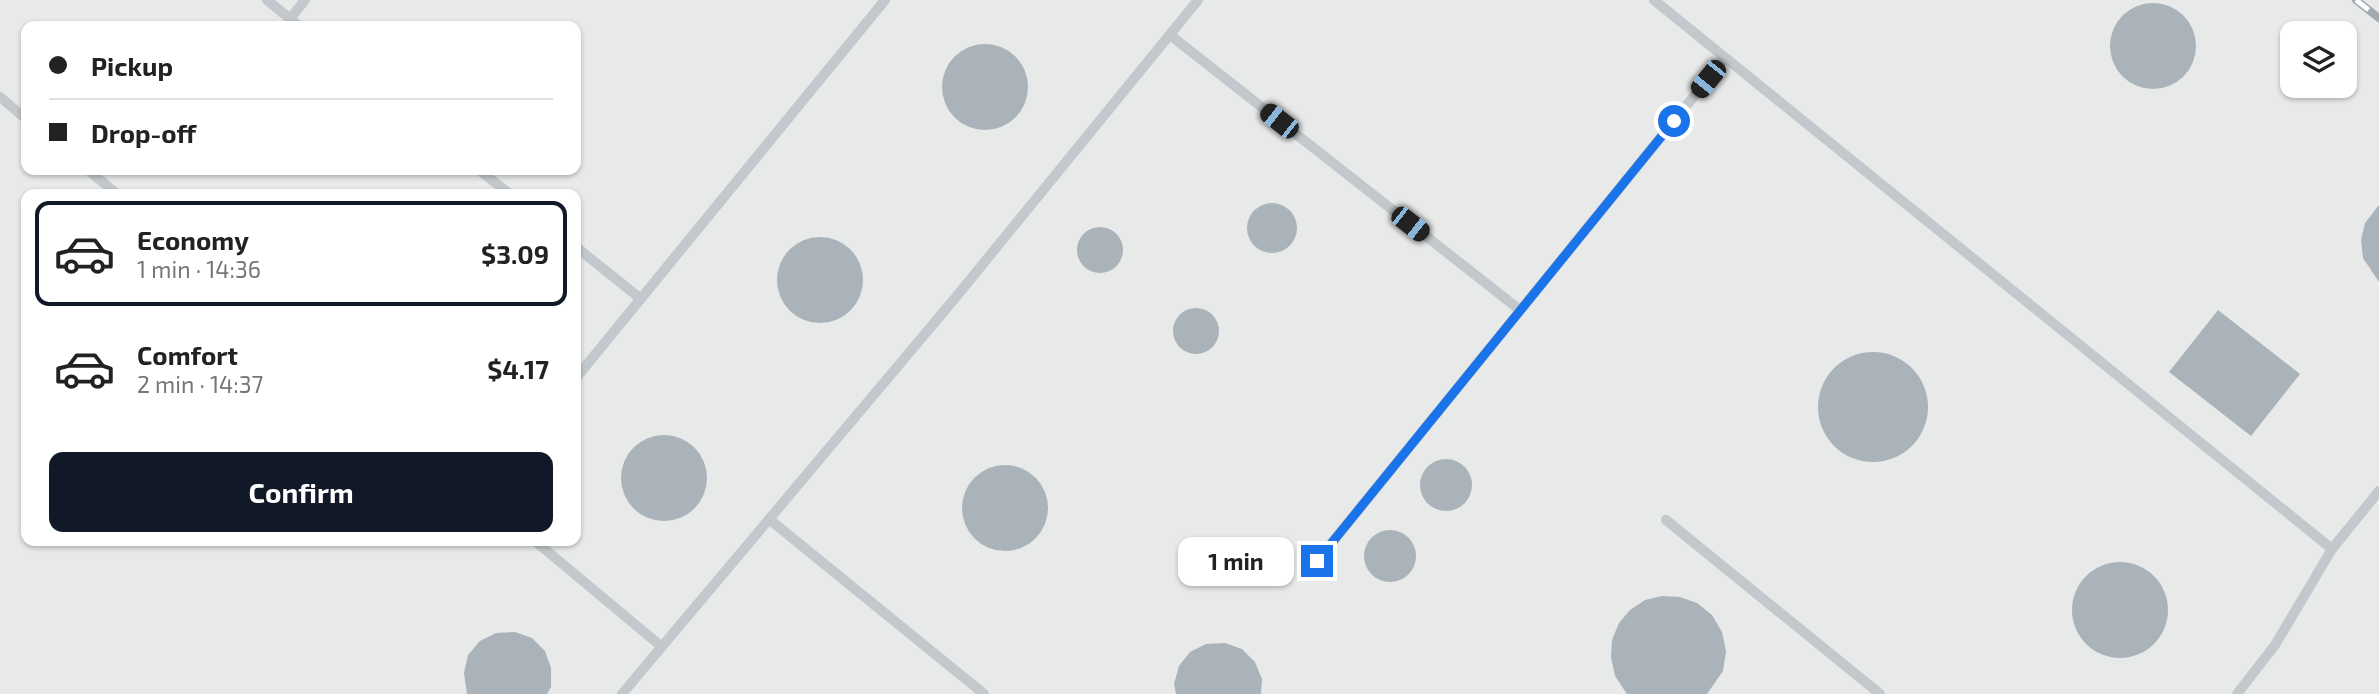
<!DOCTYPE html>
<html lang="en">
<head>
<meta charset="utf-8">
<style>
	:root { --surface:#fff; --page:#f6f6f6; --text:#222; --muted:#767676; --line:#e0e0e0; --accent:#111827 }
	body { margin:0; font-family:"Exo 2",sans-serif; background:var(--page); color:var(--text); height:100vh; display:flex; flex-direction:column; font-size:26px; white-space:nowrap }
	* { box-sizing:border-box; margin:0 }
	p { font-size:23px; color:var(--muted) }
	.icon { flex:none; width:38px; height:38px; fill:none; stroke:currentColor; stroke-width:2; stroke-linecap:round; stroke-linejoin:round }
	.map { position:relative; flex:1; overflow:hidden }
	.details { position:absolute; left:21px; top:189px; width:560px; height:357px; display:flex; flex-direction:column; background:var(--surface); border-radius:14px; box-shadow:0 2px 5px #0004 }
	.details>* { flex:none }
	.hud { position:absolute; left:21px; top:21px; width:560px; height:154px; border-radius:14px; box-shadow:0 2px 5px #0004; display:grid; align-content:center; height:154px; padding:0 28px; background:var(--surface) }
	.buttons { position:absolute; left:2280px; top:21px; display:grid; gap:14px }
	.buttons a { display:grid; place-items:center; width:77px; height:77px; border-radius:14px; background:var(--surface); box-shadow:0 2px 5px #0004; font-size:35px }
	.end { position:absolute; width:32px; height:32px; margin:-16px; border:9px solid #1a73e8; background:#fff; box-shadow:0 0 0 4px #fff }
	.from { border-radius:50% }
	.bubble { position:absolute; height:49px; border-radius:14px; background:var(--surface); box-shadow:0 2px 5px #0004; font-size:23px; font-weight:700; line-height:49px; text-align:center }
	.car { position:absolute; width:21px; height:42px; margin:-21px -10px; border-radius:9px; box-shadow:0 0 5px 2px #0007; background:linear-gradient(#222 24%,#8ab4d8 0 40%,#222 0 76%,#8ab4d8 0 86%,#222 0) }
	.hud b { display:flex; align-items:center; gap:24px; height:66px; font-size:26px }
	.hud b+b { border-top:2px solid var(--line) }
	.hud i { width:18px; height:18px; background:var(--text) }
	ul { padding:12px 0 0; list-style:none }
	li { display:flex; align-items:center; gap:21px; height:105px; margin:0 14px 10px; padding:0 14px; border:4px solid transparent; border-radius:14px }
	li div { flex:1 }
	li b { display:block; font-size:26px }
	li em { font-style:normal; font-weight:700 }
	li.active { border-color:var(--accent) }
	li>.icon { width:63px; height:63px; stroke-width:1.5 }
	.button { display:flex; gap:14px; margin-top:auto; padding:14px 28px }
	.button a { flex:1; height:80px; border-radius:14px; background:var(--accent); color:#fff; font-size:28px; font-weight:700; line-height:80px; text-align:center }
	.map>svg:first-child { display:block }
	.built { fill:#e8e9e9; fill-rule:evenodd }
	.building { fill:#aab3b9 }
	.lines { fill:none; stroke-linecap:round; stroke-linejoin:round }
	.lane { stroke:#c3c8cc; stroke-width:10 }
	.rail-casing { stroke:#a2aab0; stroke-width:8 }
	.rail { stroke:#fff; stroke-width:5; stroke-dasharray:16; stroke-linecap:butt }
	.route { stroke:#1a73e8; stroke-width:9 }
</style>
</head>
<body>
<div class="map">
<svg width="2379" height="694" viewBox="0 0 2379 694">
	<rect width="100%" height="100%" fill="#fafaf8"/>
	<path class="built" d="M 0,0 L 2379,0 L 2379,694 L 0,694 ZM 26,26 L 576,26 L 576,170 L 26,170 ZM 2292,33 L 2345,33 L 2345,86 L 2292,86 ZM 26,194 L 576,194 L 576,541 L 26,541 Z"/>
	<g class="building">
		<circle cx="2153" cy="46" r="43"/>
		<circle cx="985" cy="87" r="43"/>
		<circle cx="1272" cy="228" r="25"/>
		<path d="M 2379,205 L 2379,282 L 2363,258 L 2361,240 L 2365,223 Z"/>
		<circle cx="1100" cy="250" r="23"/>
		<circle cx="820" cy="280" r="43"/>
		<circle cx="1196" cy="331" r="23"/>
		<path d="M 2218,310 L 2300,374 L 2251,436 L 2169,372 Z"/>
		<circle cx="1873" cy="407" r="55"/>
		<circle cx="664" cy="478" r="43"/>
		<circle cx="1446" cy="485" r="26"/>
		<circle cx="1005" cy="508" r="43"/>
		<circle cx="1390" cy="556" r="26"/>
		<circle cx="2120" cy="610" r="48"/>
		<path d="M 1662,596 L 1680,597 L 1697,603 L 1712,615 L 1722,632 L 1726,651 L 1723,671 L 1707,694 L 1627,694 L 1615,676 L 1611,657 L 1612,640 L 1619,623 L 1630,610 L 1645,600 Z"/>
		<path d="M 515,632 L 532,638 L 545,651 L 551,668 L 551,687 L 547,694 L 467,694 L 464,673 L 468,655 L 480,641 L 496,633 Z"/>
		<path d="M 1225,643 L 1242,649 L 1255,662 L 1262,679 L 1261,694 L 1176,694 L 1174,684 L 1179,666 L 1190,652 L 1206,644 Z"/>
	</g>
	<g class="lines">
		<g class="lane">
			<path d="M 267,0 L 299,26"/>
			<path d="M 1654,0 L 2332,549"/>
			<path d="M 290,19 L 305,0"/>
			<path d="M 1170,35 L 1520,310"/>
			<path d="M 0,97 L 26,119"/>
			<path d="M 88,170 L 117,194"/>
			<path d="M 479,170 L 510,194"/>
			<path d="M 576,247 L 641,299"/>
			<path d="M 576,378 L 885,0"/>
			<path d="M 769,519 L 984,694"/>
			<path d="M 1666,520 L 1880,694"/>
			<path d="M 535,541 L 662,647"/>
			<path d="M 1317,561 L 1725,58"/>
			<path d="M 622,694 L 956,297 L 1198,0"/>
			<path d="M 2237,694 L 2275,645 L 2332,549 L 2379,491"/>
		</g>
		<g class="rail-casing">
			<path id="rail" d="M 2356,0 L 2379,18"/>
		</g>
		<use href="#rail" class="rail"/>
	</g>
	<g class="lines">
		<path class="route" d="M 1317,561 L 1674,121"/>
	</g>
</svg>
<div class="buttons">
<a><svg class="icon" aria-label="layers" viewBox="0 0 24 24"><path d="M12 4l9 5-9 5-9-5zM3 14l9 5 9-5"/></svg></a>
</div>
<i class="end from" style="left:1674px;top:121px"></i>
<i class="end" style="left:1317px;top:561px"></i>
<div class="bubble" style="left:1178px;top:537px;width:116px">1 min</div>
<i class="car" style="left:1708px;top:79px;rotate:219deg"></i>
<i class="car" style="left:1279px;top:121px;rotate:308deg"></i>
<i class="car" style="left:1410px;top:224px;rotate:128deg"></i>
<div class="hud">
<b><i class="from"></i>Pickup</b>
<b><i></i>Drop-off</b>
</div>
<section class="details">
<ul>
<li class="active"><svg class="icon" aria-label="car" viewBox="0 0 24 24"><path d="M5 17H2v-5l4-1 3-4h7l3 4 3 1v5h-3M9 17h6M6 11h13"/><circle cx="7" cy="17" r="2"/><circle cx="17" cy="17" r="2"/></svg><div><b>Economy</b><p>1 min · 14:36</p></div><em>$3.09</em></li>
<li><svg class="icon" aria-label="car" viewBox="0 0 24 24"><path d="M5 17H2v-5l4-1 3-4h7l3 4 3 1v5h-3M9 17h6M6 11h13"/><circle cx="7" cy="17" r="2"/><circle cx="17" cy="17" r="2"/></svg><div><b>Comfort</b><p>2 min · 14:37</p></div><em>$4.17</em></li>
</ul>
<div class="button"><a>Confirm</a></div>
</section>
</div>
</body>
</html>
